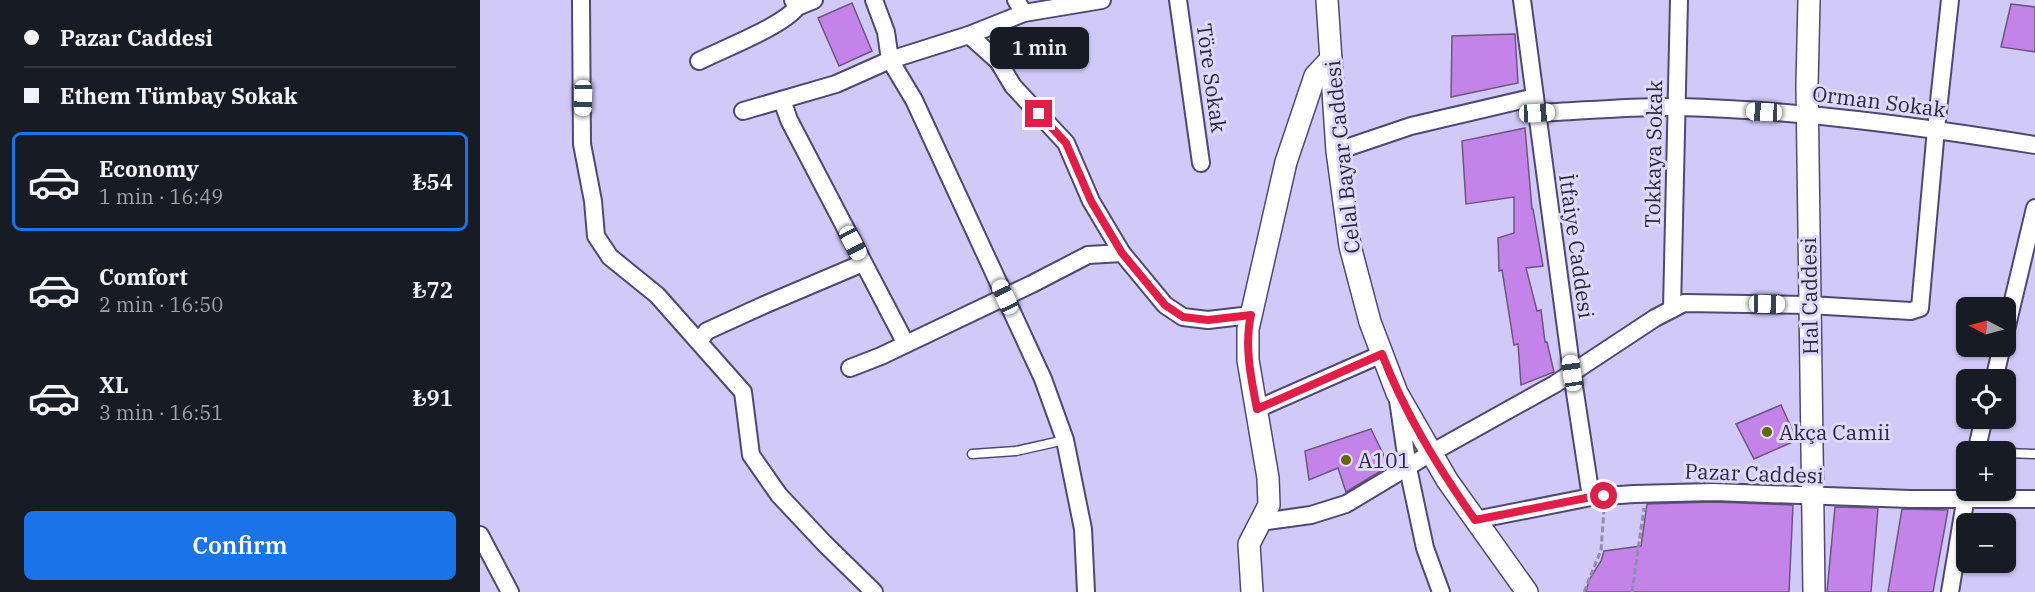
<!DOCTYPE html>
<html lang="en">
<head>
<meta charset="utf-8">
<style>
	:root { --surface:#171b24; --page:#242831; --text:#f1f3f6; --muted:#9ea1a6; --line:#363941; --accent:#1a73e8 }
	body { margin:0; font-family:"IBM Plex Serif",serif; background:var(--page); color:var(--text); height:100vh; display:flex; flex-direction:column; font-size:22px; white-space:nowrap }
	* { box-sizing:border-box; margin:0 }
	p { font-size:20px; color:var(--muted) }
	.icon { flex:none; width:33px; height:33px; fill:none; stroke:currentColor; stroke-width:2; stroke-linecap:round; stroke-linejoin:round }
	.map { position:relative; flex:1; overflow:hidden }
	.panel { display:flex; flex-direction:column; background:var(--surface); width:480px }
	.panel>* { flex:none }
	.banner { display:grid; align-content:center; height:132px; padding:0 24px; background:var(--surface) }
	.needle { width:39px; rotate:276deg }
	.buttons { position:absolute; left:1476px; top:297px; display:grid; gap:12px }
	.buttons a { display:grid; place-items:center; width:60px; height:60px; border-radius:9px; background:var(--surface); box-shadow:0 2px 4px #0004; font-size:30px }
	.end { position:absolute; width:27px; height:27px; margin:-14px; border:8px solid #e11d48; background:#fff; box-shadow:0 0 0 3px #fff }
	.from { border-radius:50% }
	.bubble { position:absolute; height:42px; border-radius:9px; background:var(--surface); box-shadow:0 2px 4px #0004; font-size:20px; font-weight:600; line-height:42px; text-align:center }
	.car { position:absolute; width:18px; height:36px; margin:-18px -9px; border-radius:8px; box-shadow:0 0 4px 2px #0007; background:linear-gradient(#fff 24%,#345 0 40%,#fff 0 76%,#345 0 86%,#fff 0) }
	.banner b { display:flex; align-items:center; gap:21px; height:57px; font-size:22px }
	.banner b+b { border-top:2px solid var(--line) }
	.banner i { width:15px; height:15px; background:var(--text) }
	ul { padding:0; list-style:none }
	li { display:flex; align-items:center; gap:18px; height:99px; margin:0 12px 9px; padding:0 12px; border:3px solid transparent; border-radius:9px }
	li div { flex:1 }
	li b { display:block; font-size:22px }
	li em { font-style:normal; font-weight:600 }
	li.current { border-color:var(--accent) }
	li>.icon { width:54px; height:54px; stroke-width:1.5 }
	.action { display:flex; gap:12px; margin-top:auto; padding:12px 24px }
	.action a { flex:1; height:69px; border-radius:9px; background:var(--accent); color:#fff; font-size:24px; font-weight:600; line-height:69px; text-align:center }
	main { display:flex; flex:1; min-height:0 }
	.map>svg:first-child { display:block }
	.building { fill:#c483e9; stroke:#6d567c; stroke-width:1.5 }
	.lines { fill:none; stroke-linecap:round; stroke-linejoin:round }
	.service-casing { stroke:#504871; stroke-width:11 }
	.minor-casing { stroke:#504871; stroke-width:20 }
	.tertiary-casing { stroke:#504871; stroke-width:24 }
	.path { stroke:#918baf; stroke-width:3; stroke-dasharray:6 3; stroke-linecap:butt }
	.service { stroke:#fff; stroke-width:8 }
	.minor { stroke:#fff; stroke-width:16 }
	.tertiary { stroke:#fff; stroke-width:21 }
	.route { stroke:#e11d48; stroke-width:8 }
	.poi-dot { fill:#636704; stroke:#ded8ff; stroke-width:2 }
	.labels { text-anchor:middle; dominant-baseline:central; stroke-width:6; stroke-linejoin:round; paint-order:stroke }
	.street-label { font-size:21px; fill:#2b283a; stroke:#ded8ff }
	.poi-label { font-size:21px; fill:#2b283a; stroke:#ded8ff; text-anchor:start }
</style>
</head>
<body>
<main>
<section class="panel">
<div class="banner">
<b><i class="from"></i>Pazar Caddesi</b>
<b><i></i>Ethem Tümbay Sokak</b>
</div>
<ul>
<li class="current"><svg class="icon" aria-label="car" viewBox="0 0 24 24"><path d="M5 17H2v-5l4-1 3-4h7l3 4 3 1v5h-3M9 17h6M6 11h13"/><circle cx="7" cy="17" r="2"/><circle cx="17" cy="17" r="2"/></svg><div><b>Economy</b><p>1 min · 16:49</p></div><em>₺54</em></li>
<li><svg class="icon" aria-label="car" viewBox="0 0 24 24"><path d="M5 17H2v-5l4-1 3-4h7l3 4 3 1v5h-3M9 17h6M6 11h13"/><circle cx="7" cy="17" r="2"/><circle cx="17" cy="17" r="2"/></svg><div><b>Comfort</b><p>2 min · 16:50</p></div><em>₺72</em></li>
<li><svg class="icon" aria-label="car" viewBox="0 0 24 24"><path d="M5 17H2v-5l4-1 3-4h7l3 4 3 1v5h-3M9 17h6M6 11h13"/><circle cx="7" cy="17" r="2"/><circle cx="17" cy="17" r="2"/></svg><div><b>XL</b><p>3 min · 16:51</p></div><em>₺91</em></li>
</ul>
<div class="action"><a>Confirm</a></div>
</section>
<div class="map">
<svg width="1555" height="592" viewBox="0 0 1555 592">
	<rect width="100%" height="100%" fill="#d1caf9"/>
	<g class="building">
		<path d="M 372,3 L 392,51 L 359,66 L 338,18 Z"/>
		<path d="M 1531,4 L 1555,7 L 1555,52 L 1521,47 Z"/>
		<path d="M 1035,34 L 1038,83 L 971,97 L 972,36 Z"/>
		<path d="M 1045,128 L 1052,209 L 1053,209 L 1063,266 L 1046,268 L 1057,311 L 1061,310 L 1065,342 L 1067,342 L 1074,372 L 1041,385 L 1038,344 L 1034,345 L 1022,270 L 1019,271 L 1018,238 L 1034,233 L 1034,197 L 986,204 L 982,141 Z"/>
		<path d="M 1301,405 L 1317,440 L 1274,459 L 1256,424 Z"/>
		<path d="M 891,429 L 909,466 L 866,492 L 858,468 L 829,480 L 825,451 Z"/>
		<path d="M 1233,502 L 1313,505 L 1309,592 L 1106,592 L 1109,580 L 1121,561 L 1124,551 L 1161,546 L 1167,504 Z"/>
		<path d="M 1355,507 L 1398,508 L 1391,592 L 1347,592 Z"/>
		<path d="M 1422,509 L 1468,510 L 1453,592 L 1408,592 Z"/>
	</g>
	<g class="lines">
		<g class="service-casing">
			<g id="service">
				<path d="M 1526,453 L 1555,454"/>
				<path d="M 492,454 L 536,451 L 585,440"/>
			</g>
		</g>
		<g class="minor-casing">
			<g id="minor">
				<path d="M 101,0 L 102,144 L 113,201 L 116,236 L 130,257 L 177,295 L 263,392 L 271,455 L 299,495 L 344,543 L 394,592"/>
				<path d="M 313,0 L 317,7 L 334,0"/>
				<path d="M 394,0 L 406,32 L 410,60 L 434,100 L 563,379 L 585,440 L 603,529 L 606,592"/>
				<path d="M 536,0 L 544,13"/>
				<path d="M 698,0 L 721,163"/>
				<path d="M 1042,0 L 1092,373 L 1111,497"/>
				<path d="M 489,35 L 518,61 L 533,86 L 586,143 L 611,201 L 642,253 L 685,305 L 703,317 L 728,320 L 771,315"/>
				<path d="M 219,61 C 243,49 303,26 317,7"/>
				<path d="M 302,100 L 309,120 L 426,344"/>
				<path d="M 263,111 L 356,84 L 410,60 L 489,35 L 544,13 L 622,0"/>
				<path d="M 1057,113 C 1104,111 1151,106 1198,107 C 1318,110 1437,126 1555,145"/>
				<path d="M 857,151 L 931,126 L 1055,97"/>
				<path d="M 1192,309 L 1199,0"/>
				<path d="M 1526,330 L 1555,208"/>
				<path d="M 219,341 L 227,331 L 284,305 L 383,263"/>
				<path d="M 370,368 L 401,356 L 552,284 L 608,255 L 642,253"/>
				<path d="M 1514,380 L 1522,346"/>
				<path d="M 918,400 L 928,468 L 945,548 L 961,592"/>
				<path d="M 777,409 L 902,354"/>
				<path d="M 1496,452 L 1504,418"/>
				<path d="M 995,520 L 1111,497 L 1154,494 L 1233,492 L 1430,499 L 1555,499"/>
				<path d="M 781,522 L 831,515 L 866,504 L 951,453 L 1075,384 L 1175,318 L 1204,303 L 1329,305 L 1431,311 L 1440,308 L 1456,129 L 1470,0"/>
				<path d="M 0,535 L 30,592"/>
				<path d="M 1470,592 L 1487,490"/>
			</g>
		</g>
		<g class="tertiary-casing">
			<g id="tertiary">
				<path d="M 847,0 L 857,151 L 870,246 L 890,322 L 917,393 L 967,480 L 1047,592"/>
				<path d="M 1329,0 L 1327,85 L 1334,592"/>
				<path d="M 772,592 L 769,544 L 789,505 L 788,478 L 768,360 L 768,329 L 806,162 L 835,76 L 851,59"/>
			</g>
		</g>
		<g class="path">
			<path d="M 1104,592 L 1121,550 L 1124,510"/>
			<path d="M 1152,592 L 1164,508"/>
		</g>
		<use href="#service" class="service"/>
		<use href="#minor" class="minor"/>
		<use href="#tertiary" class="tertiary"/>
	</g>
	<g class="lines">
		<path class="route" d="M 559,114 L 586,143 L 611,201 L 642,253 L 685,305 L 703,317 L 728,320 L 771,315 C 764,346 771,378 777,409 L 902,354 C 925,414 958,467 995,520 L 1111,497 L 1124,496"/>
	</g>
	<g class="poi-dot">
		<circle cx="1287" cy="432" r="6"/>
		<circle cx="866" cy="460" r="6"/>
	</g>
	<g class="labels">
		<g class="street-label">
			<text transform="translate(732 78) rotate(82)">Töre Sokak</text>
			<text transform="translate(1399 101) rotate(7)">Orman Sokak</text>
			<text transform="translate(1173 154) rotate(-89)">Tokkaya Sokak</text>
			<text transform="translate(862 157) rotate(-96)">Celal Bayar Caddesi</text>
			<text transform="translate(1097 246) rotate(82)">İtfaiye Caddesi</text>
			<text transform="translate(1329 296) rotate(-91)">Hal Caddesi</text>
			<text transform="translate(1274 473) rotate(2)">Pazar Caddesi</text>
		</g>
		<g class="poi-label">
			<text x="1299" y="432">Akça Camii</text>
			<text x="878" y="460">A101</text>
		</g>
	</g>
</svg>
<div class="buttons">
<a><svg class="needle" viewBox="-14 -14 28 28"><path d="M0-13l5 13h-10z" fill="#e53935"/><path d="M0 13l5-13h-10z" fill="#9ea1a6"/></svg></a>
<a><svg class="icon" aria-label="locate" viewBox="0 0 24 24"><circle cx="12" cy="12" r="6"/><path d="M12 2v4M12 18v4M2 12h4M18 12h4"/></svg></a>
<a>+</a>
<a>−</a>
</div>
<i class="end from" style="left:1124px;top:496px"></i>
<i class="end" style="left:559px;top:114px"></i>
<div class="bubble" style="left:510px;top:27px;width:99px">1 min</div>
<i class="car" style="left:103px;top:98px;rotate:181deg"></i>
<i class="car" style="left:1284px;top:112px;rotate:273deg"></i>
<i class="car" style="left:1057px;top:113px;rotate:87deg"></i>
<i class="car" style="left:373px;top:243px;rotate:152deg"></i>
<i class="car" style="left:525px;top:297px;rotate:335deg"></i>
<i class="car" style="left:1287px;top:304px;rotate:91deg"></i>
<i class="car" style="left:1092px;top:373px;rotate:352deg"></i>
</div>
</main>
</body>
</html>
